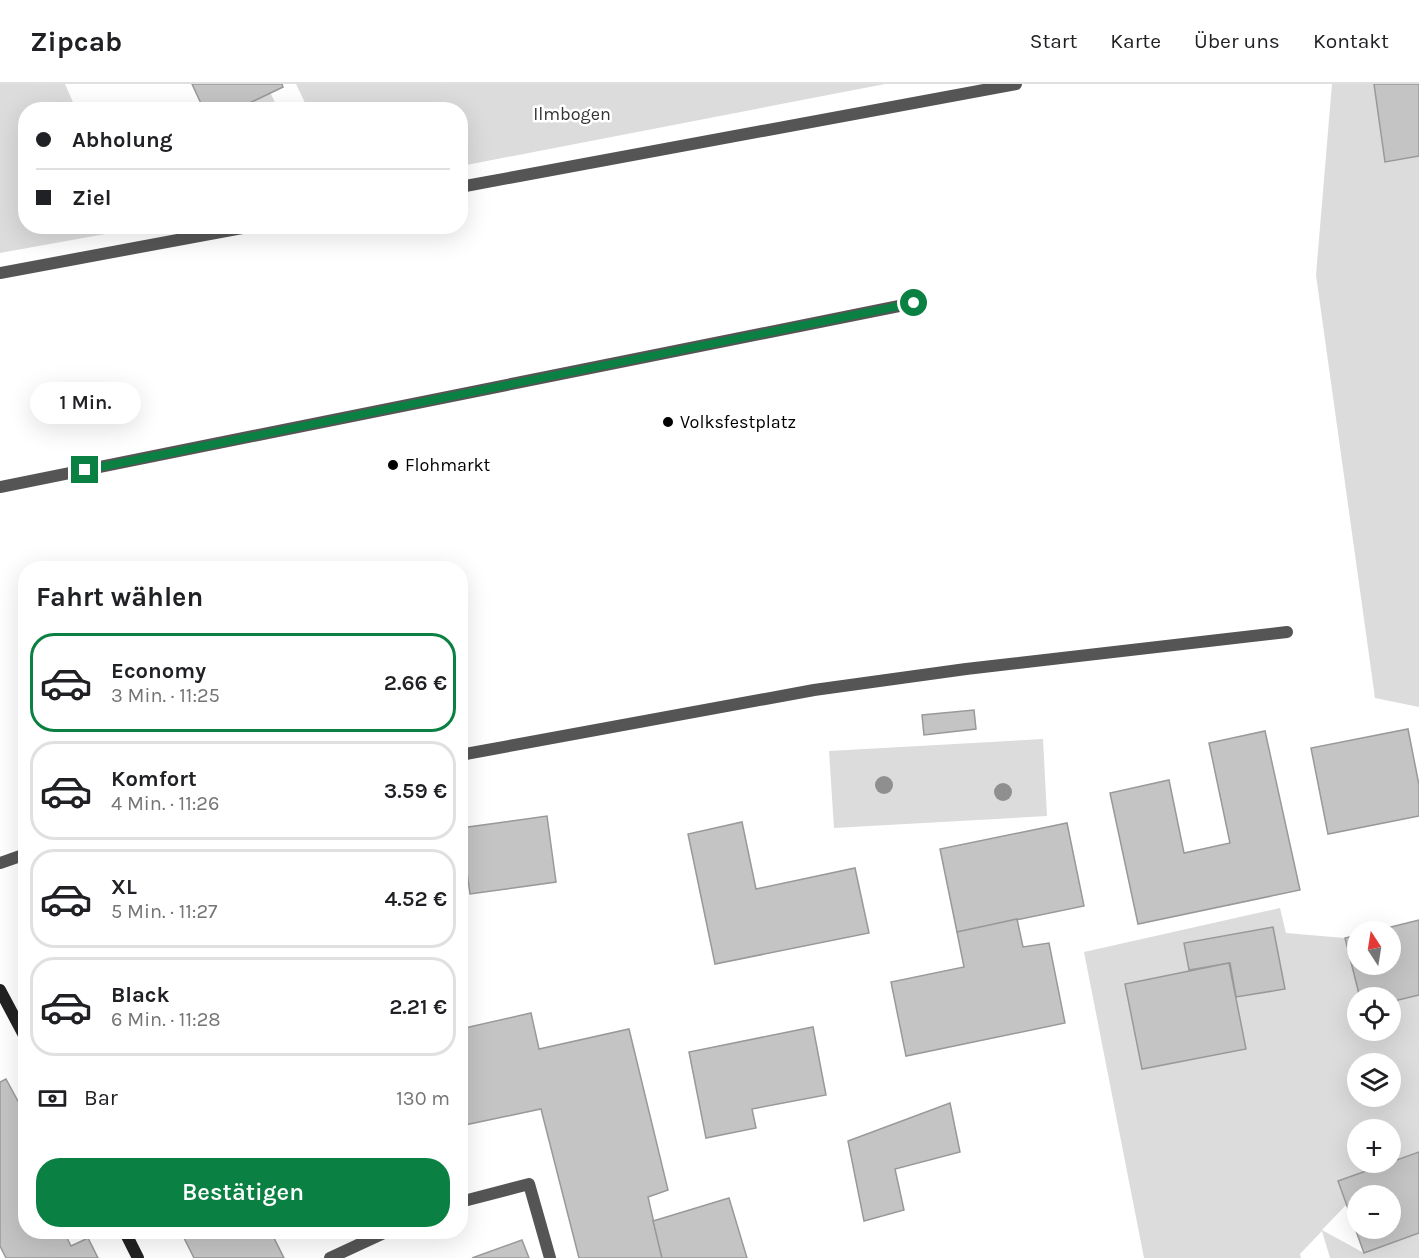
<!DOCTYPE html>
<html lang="de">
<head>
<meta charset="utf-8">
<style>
	:root { --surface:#fff; --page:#f6f6f6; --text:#202124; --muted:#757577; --line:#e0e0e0; --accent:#0b8043 }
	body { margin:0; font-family:Karla,sans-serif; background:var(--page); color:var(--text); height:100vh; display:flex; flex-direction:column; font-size:22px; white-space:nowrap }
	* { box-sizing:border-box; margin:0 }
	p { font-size:20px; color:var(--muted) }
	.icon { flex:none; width:33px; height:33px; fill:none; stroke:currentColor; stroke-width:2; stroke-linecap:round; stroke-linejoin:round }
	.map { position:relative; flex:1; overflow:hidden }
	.drawer { position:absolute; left:18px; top:477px; width:450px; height:678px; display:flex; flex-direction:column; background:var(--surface); border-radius:24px; box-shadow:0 6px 24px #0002 }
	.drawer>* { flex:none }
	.hud { position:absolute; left:18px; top:18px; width:450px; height:132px; border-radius:24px; box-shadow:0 6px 24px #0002; display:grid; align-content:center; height:132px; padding:0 18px; background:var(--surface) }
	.needle { width:39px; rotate:348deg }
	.buttons { position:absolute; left:1347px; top:837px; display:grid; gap:12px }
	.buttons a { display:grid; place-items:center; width:54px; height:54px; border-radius:50%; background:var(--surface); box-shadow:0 6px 24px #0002; font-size:30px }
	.end { position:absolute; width:27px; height:27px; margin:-14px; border:8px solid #0b8043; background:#fff; box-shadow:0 0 0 3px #fff }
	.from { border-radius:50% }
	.bubble { position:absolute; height:42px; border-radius:21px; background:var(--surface); box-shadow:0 6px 24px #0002; font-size:20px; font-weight:600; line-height:42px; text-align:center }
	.hud b { display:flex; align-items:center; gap:21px; height:57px; font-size:22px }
	.hud b+b { border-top:2px solid var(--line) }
	.hud i { width:15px; height:15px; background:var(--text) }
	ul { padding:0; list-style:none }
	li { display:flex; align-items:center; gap:18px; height:99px; margin:0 12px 9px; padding:0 6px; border:3px solid var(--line); border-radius:24px }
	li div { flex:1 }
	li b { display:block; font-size:22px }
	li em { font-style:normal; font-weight:600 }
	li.active { border-color:var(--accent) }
	li>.icon { width:54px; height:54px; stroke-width:1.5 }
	h2 { padding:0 18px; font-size:27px; line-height:72px }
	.pay { display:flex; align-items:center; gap:15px; height:66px; padding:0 18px; font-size:22px }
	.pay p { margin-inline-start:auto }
	.action { display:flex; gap:12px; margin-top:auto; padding:12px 18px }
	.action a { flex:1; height:69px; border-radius:24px; background:var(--accent); color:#fff; font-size:24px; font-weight:600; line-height:69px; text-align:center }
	header { display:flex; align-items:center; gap:36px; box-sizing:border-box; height:84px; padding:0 30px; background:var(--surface); border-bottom:2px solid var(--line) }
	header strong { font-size:28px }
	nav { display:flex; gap:33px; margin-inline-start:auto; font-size:21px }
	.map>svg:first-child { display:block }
	.green { fill:#dcdcdc; fill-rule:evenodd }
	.building { fill:#c4c4c4; stroke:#999; stroke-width:1.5; fill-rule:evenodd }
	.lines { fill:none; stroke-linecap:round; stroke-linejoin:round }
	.lane { stroke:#555; stroke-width:12 }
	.secondary { stroke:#222; stroke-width:12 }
	.tree { fill:#8f8f8f }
	.route { stroke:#0b8043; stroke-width:8 }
	.poi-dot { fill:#000; stroke:#fff; stroke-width:2 }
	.labels { text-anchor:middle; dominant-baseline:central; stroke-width:5; stroke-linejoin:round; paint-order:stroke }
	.park-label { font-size:18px; fill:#333; stroke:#fff }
	.poi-label { font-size:18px; fill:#000; stroke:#fff; text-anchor:start }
</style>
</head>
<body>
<header>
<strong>Zipcab</strong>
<nav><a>Start</a><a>Karte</a><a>Über uns</a><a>Kontakt</a></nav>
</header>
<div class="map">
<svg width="1419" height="1174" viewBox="0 0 1419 1174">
	<rect width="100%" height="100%" fill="#fff"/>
	<g class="green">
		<path d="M 0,0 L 65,0 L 76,25 L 26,26 L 26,142 L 144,143 L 0,169 Z"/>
		<path d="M 296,0 L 885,0 L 461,82 L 460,26 L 308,25 Z"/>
		<path d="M 1332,0 L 1374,0 L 1385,77 L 1419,72 L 1419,623 L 1375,614 L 1316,191 Z"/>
		<path d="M 270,8 L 278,25 L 235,26 Z"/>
		<path d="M 1043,655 L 1047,732 L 834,744 L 829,667 Z"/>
		<path d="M 1280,824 L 1286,849 L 1345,854 L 1360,913 L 1358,946 L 1390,946 L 1391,918 L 1419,911 L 1419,1068 L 1391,1078 L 1390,1046 L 1358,1046 L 1358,1078 L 1389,1079 L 1338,1097 L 1346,1121 L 1322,1146 L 1364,1169 L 1419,1149 L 1419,1174 L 1330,1174 L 1322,1147 L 1300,1170 L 1301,1174 L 1144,1174 L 1084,868 ZM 1273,843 L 1284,905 L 1236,913 L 1230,879 L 1189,886 L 1184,859 ZM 1229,879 L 1246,965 L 1142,985 L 1125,900 ZM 1358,980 L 1390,980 L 1390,1012 L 1358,1012 Z"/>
	</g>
	<g class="building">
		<path d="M 192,0 L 282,0 L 283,3 L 235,26 L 204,26 Z"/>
		<path d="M 1374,0 L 1419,0 L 1419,72 L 1385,78 Z"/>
		<path d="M 974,626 L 976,645 L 924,651 L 922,631 Z"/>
		<path d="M 1408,645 L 1419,701 L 1419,732 L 1328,750 L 1311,664 Z"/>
		<path d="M 1265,647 L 1300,806 L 1138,840 L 1110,709 L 1169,696 L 1184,769 L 1230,759 L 1209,659 Z"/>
		<path d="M 547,732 L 556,798 L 470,810 L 461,744 Z"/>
		<path d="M 742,738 L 756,805 L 855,784 L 869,849 L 715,880 L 688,750 Z"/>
		<path d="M 1067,739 L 1084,822 L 957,848 L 940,765 Z"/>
		<path d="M 1017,835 L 1023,863 L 1049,859 L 1065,939 L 906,972 L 891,898 L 964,883 L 957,848 Z"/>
		<path d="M 1419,836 L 1419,911 L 1390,918 L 1390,914 L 1360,914 L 1345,854 L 1358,851 L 1358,880 L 1390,880 L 1390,848 L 1371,848 Z"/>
		<path d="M 1273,843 L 1285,905 L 1236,913 L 1230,879 L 1189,886 L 1184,859 Z"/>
		<path d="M 1229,879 L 1246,965 L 1142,985 L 1125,900 Z"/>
		<path d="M 531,929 L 539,965 L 629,945 L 668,1106 L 648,1113 L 662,1174 L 579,1174 L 541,1025 L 460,1042 L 460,945 Z"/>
		<path d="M 813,943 L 826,1011 L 752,1025 L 756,1044 L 706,1054 L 689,968 Z"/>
		<path d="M 6,995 L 26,1032 L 26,1148 L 64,1148 L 71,1162 L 88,1154 L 98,1174 L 6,1174 L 0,1162 L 0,998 Z"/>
		<path d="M 950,1019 L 960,1068 L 895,1085 L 904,1126 L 864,1137 L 848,1057 Z"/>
		<path d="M 1419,1068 L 1419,1149 L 1364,1169 L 1338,1097 ZM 1358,1112 L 1390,1112 L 1390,1144 L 1358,1144 Z"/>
		<path d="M 729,1114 L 747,1174 L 662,1174 L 653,1137 Z"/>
		<path d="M 181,1148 L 271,1148 L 284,1174 L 194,1174 Z"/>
		<path d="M 522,1156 L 529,1174 L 472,1174 Z"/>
	</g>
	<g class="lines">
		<g class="lane">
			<path d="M 460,103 L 1016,0"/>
			<path d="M 0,189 L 253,142"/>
			<path d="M 0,403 L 914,219"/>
			<path d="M 460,671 L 814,606 L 966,585 L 1287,548"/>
			<path d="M 0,779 L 26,770"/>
			<path d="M 460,1118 L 529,1100 L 550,1174"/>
			<path d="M 330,1174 L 386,1148"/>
		</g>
		<g class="secondary">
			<path d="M 0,906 L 26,955"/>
			<path d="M 125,1148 L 138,1174"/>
		</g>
	</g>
	<g class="tree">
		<circle cx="884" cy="701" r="9"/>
		<circle cx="1003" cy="708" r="9"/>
	</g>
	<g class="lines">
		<path class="route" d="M 85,386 L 914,219"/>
	</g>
	<g class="poi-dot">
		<circle cx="668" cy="338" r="6"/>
		<circle cx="393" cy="381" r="6"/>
	</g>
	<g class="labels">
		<g class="park-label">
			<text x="572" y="30">Ilmbogen</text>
		</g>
		<g class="poi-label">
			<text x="680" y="338">Volksfestplatz</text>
			<text x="405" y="381">Flohmarkt</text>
		</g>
	</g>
</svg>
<div class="buttons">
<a><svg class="needle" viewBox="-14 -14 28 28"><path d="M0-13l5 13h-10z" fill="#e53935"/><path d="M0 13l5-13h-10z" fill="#757577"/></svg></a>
<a><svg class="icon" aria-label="locate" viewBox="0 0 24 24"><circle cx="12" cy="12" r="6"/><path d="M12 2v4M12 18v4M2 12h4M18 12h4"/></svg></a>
<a><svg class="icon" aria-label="layers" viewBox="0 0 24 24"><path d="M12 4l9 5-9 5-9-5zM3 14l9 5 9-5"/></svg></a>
<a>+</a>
<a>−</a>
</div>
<i class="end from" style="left:914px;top:219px"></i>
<i class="end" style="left:85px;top:386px"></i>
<div class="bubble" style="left:30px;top:298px;width:111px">1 Min.</div>
<div class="hud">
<b><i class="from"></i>Abholung</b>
<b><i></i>Ziel</b>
</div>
<section class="drawer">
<h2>Fahrt wählen</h2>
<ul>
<li class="active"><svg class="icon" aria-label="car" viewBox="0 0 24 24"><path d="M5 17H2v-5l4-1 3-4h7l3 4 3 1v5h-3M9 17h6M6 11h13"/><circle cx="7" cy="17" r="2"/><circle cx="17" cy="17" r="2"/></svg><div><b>Economy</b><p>3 Min. · 11:25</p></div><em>2.66 €</em></li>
<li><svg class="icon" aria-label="car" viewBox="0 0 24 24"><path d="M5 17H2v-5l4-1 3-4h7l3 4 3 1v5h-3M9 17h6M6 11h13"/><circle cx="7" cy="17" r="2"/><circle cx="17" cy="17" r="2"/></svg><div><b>Komfort</b><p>4 Min. · 11:26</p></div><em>3.59 €</em></li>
<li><svg class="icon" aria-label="car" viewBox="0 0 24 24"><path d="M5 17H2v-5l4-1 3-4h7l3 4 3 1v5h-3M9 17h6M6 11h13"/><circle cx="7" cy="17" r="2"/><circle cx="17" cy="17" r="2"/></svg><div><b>XL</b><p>5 Min. · 11:27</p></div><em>4.52 €</em></li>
<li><svg class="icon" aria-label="car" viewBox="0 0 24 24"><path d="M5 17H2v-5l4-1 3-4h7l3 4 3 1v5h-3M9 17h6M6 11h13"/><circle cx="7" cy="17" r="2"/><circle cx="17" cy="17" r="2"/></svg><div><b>Black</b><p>6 Min. · 11:28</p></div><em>2.21 €</em></li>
</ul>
<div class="pay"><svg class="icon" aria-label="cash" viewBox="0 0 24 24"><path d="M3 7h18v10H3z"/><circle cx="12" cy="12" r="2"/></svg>Bar<p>130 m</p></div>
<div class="action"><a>Bestätigen</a></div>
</section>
</div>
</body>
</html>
